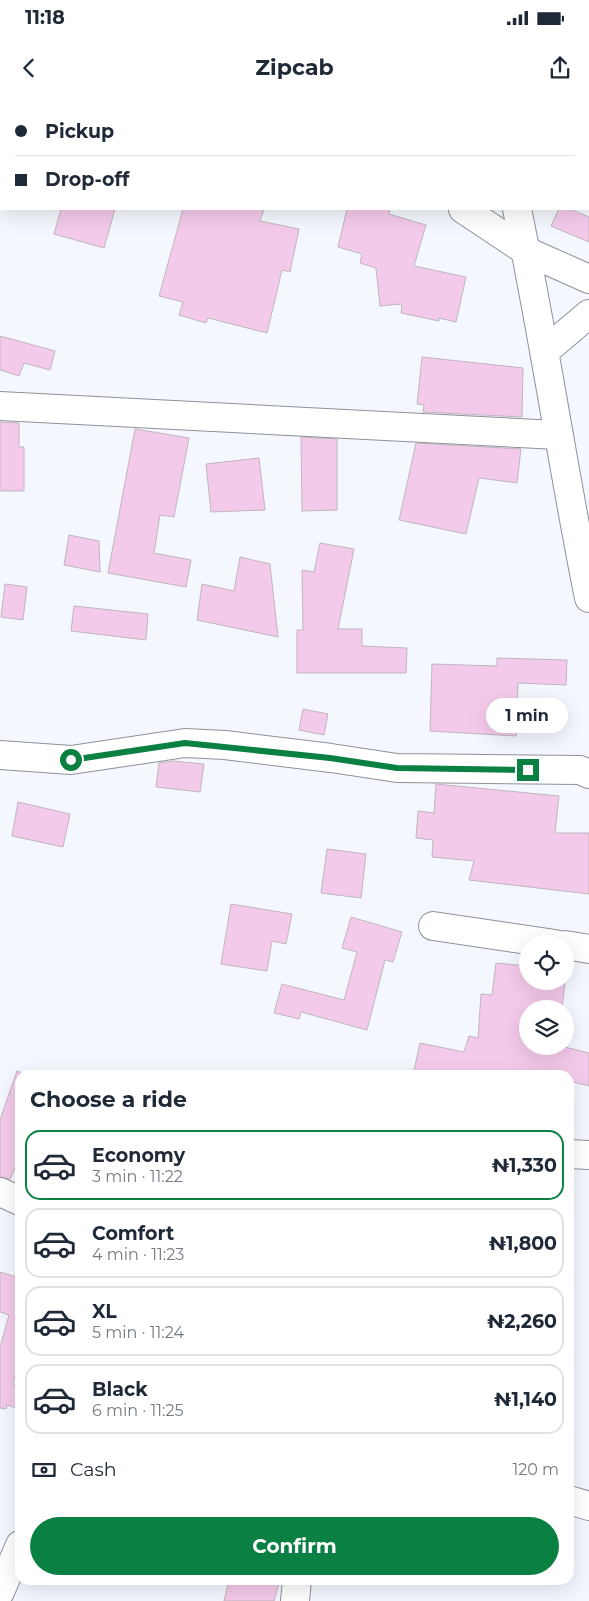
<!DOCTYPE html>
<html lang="en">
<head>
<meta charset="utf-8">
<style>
	:root { --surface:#fff; --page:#f2f2f3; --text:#1f2937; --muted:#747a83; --line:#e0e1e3; --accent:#0b8043 }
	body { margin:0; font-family:Montserrat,sans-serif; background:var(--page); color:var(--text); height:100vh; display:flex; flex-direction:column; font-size:19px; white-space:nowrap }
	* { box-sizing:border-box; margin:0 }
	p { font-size:16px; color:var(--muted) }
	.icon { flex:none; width:28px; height:28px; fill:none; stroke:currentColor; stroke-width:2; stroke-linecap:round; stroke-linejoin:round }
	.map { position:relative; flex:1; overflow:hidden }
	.details { position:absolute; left:15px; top:970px; width:559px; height:515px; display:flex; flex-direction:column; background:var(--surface); border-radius:15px; box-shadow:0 5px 20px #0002 }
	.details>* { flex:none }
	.top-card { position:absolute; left:0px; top:0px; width:590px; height:110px; box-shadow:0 5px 20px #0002; display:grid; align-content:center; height:110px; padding:0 15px; background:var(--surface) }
	.controls { position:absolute; left:519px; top:835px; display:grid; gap:10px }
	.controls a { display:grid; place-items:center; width:55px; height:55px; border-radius:50%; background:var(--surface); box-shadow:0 5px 20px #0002; font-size:25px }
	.end { position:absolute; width:22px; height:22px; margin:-11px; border:6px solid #0b8043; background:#fff; box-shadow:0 0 0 2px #fff }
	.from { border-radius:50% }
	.bubble { position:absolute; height:35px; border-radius:18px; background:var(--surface); box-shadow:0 5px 20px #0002; font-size:16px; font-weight:700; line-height:35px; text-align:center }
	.top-card b { display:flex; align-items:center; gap:18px; height:48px; font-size:19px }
	.top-card b+b { border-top:1px solid var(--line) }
	.top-card i { width:12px; height:12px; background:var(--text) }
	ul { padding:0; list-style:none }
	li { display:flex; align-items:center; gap:15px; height:70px; margin:0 10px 8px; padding:0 5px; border:2px solid var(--line); border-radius:15px }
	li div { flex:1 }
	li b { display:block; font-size:19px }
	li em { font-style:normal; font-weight:700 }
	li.active { border-color:var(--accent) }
	li>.icon { width:45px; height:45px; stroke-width:1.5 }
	h2 { padding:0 15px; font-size:22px; line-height:60px }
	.pay { display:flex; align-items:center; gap:12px; height:55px; padding:0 15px; font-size:19px }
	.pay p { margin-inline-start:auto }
	.button { display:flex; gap:10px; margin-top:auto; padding:10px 15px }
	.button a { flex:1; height:58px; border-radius:30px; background:var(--accent); color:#fff; font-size:20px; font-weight:700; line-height:58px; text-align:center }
	.status { display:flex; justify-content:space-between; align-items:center; height:35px; padding:0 25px; background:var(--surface); direction:ltr }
	.status svg { height:14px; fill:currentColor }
	header { display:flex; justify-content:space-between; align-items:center; height:65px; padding:0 15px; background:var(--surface); font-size:22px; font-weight:700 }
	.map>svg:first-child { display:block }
	.building { fill:#f4caea; stroke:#bfb6bc }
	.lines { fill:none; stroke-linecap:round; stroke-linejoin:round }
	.minor-casing { stroke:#8f919a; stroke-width:30 }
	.minor { stroke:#fff; stroke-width:28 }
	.route { stroke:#0b8043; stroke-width:6 }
</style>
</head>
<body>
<div class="status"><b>11:18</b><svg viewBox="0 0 49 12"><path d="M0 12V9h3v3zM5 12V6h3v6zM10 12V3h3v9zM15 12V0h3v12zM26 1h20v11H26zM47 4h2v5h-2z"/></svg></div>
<header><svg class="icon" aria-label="back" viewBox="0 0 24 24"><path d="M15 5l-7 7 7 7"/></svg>Zipcab<svg class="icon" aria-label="share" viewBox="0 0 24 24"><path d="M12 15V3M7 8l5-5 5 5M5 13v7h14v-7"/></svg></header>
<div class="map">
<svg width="589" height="1501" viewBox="0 0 589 1501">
	<rect width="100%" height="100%" fill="#f5f7ff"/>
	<g class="building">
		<path d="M 61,109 L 115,109 L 104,148 L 54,134 Z"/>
		<path d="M 183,109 L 264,109 L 260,121 L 299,129 L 290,172 L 282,170 L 267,233 L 208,218 L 206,223 L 179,215 L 183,202 L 159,196 Z"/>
		<path d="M 347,109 L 390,109 L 389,114 L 426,125 L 414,166 L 466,177 L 456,222 L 439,218 L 439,221 L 401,213 L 402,204 L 380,206 L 376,168 L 360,163 L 362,154 L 338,147 Z"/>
		<path d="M 559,109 L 570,109 L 589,117 L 589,142 L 551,126 Z"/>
		<path d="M 0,236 L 55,251 L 50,270 L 24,263 L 19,276 L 0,270 Z"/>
		<path d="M 422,257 L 523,268 L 522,317 L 423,312 L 424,305 L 417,304 Z"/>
		<path d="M 0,322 L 19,323 L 19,347 L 24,347 L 24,391 L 0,391 Z"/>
		<path d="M 135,329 L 189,338 L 174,417 L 160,415 L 154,453 L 191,460 L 186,487 L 108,473 Z"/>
		<path d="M 301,337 L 337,339 L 337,410 L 302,411 Z"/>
		<path d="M 416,343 L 521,349 L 517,383 L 479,378 L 466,434 L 399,420 Z"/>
		<path d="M 259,358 L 265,410 L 211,412 L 206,364 Z"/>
		<path d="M 69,435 L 99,441 L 100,472 L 64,465 Z"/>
		<path d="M 320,443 L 354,449 L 338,529 L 362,529 L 362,546 L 407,548 L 406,573 L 297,573 L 297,530 L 303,530 L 302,470 L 314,472 Z"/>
		<path d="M 240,457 L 270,464 L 278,537 L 197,520 L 202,484 L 234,491 Z"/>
		<path d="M 5,484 L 27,487 L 23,520 L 1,517 Z"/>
		<path d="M 74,506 L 148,514 L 146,540 L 71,531 Z"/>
		<path d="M 497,558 L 567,560 L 566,585 L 518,583 L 516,636 L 430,631 L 432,564 L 497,566 Z"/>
		<path d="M 303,609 L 328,614 L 324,635 L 299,630 Z"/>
		<path d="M 173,661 L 204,664 L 200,692 L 156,687 L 159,663 Z"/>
		<path d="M 436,684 L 559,696 L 555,733 L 589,733 L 589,794 L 469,780 L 474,761 L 432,757 L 433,740 L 416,738 L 418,711 L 434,713 Z"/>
		<path d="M 18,702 L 70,714 L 63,747 L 12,736 Z"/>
		<path d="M 327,749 L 366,754 L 361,798 L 321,793 Z"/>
		<path d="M 231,804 L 292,814 L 286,844 L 272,841 L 267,871 L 221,864 Z"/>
		<path d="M 351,817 L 402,832 L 393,862 L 385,860 L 367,930 L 301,912 L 299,919 L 274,913 L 282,884 L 344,900 L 357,852 L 342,848 Z"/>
		<path d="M 496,863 L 528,866 L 528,881 L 565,881 L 562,909 L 528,909 L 528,946 L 565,946 L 565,943 L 566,943 L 565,947 L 589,953 L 589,986 L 569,981 L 569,975 L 413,975 L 420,943 L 464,952 L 469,936 L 478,938 L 481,894 L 492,895 Z"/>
		<path d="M 17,971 L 20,972 L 20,1058 L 10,1079 L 0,1077 L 0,1020 Z"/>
		<path d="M 0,1172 L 20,1178 L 20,1259 L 13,1284 L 20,1286 L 20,1309 L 7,1305 L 6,1309 L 0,1308 L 0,1247 L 9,1215 L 0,1212 Z"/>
		<path d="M 229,1480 L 280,1480 L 274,1501 L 224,1501 Z"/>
	</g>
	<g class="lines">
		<g class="minor-casing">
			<g id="minor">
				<path d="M 40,0 L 43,1"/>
				<path d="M 305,0 L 306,1"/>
				<path d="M 493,0 L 493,1"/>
				<path d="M 206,1 L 207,0"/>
				<path d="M 463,109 L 526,151 L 589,179"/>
				<path d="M 517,109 C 544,238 563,369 589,498"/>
				<path d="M 545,251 L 589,214"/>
				<path d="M 0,306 L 558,335"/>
				<path d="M 0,655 L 71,660 L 185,643 L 225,645 L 331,658 L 397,668 L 580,670 L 589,674"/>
				<path d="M 433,826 L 555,844"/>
				<path d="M 565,845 L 589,849"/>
				<path d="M 569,1054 L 589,1055"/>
				<path d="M 0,1092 L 20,1101"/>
				<path d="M 569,1400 L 589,1406"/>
				<path d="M 0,1492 L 20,1445"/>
				<path d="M 295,1501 L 297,1480"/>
			</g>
		</g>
		<use href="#minor" class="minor"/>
	</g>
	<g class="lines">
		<path class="route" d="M 71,660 L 185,643 L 330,658 L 397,668 L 528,670"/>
	</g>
</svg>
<div class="controls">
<a><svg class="icon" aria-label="locate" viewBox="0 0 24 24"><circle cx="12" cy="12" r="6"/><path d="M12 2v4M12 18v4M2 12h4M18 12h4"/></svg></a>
<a><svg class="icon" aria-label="layers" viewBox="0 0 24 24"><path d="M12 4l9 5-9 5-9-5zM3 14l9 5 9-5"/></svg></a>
</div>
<i class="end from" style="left:71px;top:660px"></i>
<i class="end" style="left:528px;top:670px"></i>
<div class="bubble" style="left:486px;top:598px;width:82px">1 min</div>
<div class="top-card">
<b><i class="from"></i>Pickup</b>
<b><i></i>Drop-off</b>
</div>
<section class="details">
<h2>Choose a ride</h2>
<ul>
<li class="active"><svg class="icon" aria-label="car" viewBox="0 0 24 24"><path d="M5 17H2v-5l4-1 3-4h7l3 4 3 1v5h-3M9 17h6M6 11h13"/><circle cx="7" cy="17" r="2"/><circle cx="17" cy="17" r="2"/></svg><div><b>Economy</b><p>3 min · 11:22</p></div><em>₦1,330</em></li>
<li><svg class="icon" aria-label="car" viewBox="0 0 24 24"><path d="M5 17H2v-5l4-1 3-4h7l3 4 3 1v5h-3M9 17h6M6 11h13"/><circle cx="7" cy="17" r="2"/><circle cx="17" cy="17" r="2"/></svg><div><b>Comfort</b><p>4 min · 11:23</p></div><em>₦1,800</em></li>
<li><svg class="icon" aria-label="car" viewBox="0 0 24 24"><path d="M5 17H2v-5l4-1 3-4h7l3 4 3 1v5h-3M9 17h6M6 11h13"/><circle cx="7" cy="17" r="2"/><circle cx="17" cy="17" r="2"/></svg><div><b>XL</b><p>5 min · 11:24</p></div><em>₦2,260</em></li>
<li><svg class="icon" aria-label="car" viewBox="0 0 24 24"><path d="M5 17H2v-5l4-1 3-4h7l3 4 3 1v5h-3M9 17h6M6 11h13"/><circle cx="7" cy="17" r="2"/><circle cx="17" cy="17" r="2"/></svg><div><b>Black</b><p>6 min · 11:25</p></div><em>₦1,140</em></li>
</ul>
<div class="pay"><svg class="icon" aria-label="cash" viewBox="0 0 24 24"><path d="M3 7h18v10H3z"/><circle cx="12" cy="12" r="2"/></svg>Cash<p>120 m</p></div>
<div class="button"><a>Confirm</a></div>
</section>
</div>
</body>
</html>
